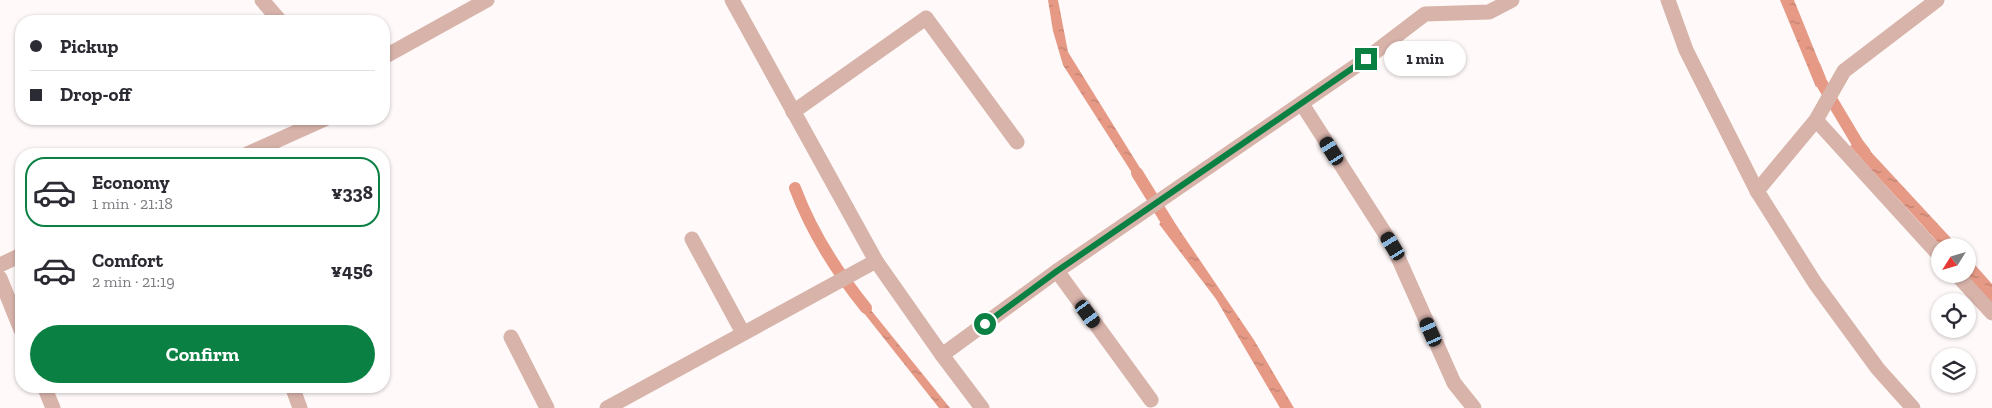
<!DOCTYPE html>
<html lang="en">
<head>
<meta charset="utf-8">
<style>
	:root { --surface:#fff; --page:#f7f7f7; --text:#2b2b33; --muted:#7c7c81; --line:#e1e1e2; --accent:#0b8043 }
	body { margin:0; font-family:"Zilla Slab",serif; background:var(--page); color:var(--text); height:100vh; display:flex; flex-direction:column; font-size:19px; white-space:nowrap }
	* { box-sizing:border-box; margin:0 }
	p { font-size:16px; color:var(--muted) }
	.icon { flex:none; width:28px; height:28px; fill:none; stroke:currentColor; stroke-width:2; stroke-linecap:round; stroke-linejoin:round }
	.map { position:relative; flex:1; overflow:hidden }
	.panel { position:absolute; left:15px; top:148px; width:375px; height:245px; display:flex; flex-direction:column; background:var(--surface); border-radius:20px; box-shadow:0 1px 4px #0004 }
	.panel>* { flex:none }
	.top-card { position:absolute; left:15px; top:15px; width:375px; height:110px; border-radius:20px; box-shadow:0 1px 4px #0004; display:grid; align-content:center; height:110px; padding:0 15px; background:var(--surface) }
	.needle { width:32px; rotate:233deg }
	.buttons { position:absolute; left:1931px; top:238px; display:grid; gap:10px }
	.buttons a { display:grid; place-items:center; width:45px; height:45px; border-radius:50%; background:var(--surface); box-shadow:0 1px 4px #0004; font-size:25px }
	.end { position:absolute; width:22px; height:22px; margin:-11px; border:6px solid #0b8043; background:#fff; box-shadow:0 0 0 2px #fff }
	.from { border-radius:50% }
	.bubble { position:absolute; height:35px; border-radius:18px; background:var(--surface); box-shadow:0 1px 4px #0004; font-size:16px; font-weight:800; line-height:35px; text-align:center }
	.car { position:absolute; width:15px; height:30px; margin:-15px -8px; border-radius:6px; box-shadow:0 0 4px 1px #0007; background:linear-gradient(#222 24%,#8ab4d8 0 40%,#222 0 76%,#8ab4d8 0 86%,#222 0) }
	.top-card b { display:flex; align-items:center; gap:18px; height:48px; font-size:19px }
	.top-card b+b { border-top:1px solid var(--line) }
	.top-card i { width:12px; height:12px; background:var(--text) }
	ul { padding:9px 0 0; list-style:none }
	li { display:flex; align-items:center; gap:15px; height:70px; margin:0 10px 8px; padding:0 5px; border:2px solid transparent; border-radius:20px }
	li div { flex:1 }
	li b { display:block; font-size:19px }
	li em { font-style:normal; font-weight:800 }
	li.current { border-color:var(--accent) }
	li>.icon { width:45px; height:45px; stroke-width:1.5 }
	.button { display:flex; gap:10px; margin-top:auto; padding:10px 15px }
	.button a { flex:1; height:58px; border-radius:30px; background:var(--accent); color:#fff; font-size:20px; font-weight:800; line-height:58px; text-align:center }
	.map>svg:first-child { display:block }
	.water { fill:url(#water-ripples) }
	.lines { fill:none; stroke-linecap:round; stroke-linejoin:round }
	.stream { stroke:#e69a86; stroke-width:12 }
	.minor { stroke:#d7b3aa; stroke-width:15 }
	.route { stroke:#0b8043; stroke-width:6 }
</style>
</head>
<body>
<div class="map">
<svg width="1992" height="408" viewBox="0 0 1992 408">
	<defs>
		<pattern id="water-ripples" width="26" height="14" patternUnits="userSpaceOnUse" patternTransform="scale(1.25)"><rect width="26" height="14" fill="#e69a86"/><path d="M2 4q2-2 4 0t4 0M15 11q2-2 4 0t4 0" fill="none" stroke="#bc7f6f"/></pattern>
	</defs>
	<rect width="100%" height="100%" fill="#fffaf9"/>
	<g class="water">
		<path d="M 1048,0 L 1058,0 L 1068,52 L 1150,184 L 1143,190 L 1063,65 L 1053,31 Z"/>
		<path d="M 1780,0 L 1794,0 L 1826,79 L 1816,87 Z"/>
		<path d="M 1859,139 L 1948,235 L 1958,246 L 1941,246 C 1911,212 1880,180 1850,146 Z"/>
		<path d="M 1170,216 L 1254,340 L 1294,408 L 1280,408 L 1216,299 L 1159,224 Z"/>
		<path d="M 1968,257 L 1992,284 L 1992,304 L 1966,274 L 1968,274 Z"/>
		<path d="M 858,294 L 950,408 L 939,408 L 852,298 Z"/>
	</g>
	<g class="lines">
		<g class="stream">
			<path d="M 1815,67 L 1821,82 L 1858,144 L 1865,153"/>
			<path d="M 1137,173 L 1174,233"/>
			<path d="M 795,188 C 811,231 837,272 866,308"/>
		</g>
		<g class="minor">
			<path d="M 262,0 L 280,21"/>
			<path d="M 732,0 L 876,261 L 942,355 L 982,408"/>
			<path d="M 1668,0 L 1686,50 L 1757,191 L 1815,283 L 1878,369 L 1913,408"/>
			<path d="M 384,57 L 487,0"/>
			<path d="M 1302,104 L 1393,246 L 1454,383 L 1474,408"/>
			<path d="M 793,112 L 926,18 L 1017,142"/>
			<path d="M 1816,120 L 1940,256"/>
			<path d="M 247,154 L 325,119"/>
			<path d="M 1757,191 L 1816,120 L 1844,71 L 1937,0"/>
			<path d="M 692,239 L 743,333"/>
			<path d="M 0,265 L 21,255"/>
			<path d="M 1057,271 L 1151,400"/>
			<path d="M 1956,274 L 1992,313"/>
			<path d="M 0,278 L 21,330"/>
			<path d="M 511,337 L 547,408"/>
			<path d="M 942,355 L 1057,271 L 1366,59 L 1425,14 L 1489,12 L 1512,0"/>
			<path d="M 44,386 L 53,408"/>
			<path d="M 292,386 L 300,408"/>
			<path d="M 607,408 L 876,261"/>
		</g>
	</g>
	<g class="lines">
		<path class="route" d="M 985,324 L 1057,271 L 1366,59"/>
	</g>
</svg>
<div class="buttons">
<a><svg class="needle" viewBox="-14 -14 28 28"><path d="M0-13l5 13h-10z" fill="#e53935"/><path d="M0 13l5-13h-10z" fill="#7c7c81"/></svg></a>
<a><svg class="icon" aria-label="locate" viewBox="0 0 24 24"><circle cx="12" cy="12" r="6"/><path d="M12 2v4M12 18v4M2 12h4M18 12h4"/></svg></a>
<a><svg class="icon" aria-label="layers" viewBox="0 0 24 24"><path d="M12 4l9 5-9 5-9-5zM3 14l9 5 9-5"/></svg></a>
</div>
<i class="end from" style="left:985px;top:324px"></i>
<i class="end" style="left:1366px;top:59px"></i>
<div class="bubble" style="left:1384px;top:41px;width:82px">1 min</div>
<i class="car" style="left:1332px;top:151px;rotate:328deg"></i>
<i class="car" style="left:1393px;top:246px;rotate:328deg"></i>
<i class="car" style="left:1088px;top:314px;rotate:144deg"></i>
<i class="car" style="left:1431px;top:332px;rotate:336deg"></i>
<div class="top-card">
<b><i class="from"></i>Pickup</b>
<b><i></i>Drop-off</b>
</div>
<section class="panel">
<ul>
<li class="current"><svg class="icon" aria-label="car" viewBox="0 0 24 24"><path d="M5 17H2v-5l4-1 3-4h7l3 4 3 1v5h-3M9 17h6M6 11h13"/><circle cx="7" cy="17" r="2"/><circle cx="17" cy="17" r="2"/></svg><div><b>Economy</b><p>1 min · 21:18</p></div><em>¥338</em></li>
<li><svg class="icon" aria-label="car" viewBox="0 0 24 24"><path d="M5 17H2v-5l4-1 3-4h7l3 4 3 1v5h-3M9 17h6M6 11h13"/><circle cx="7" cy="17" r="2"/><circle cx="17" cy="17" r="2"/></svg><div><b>Comfort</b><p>2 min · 21:19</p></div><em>¥456</em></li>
</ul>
<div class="button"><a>Confirm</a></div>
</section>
</div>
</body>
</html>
